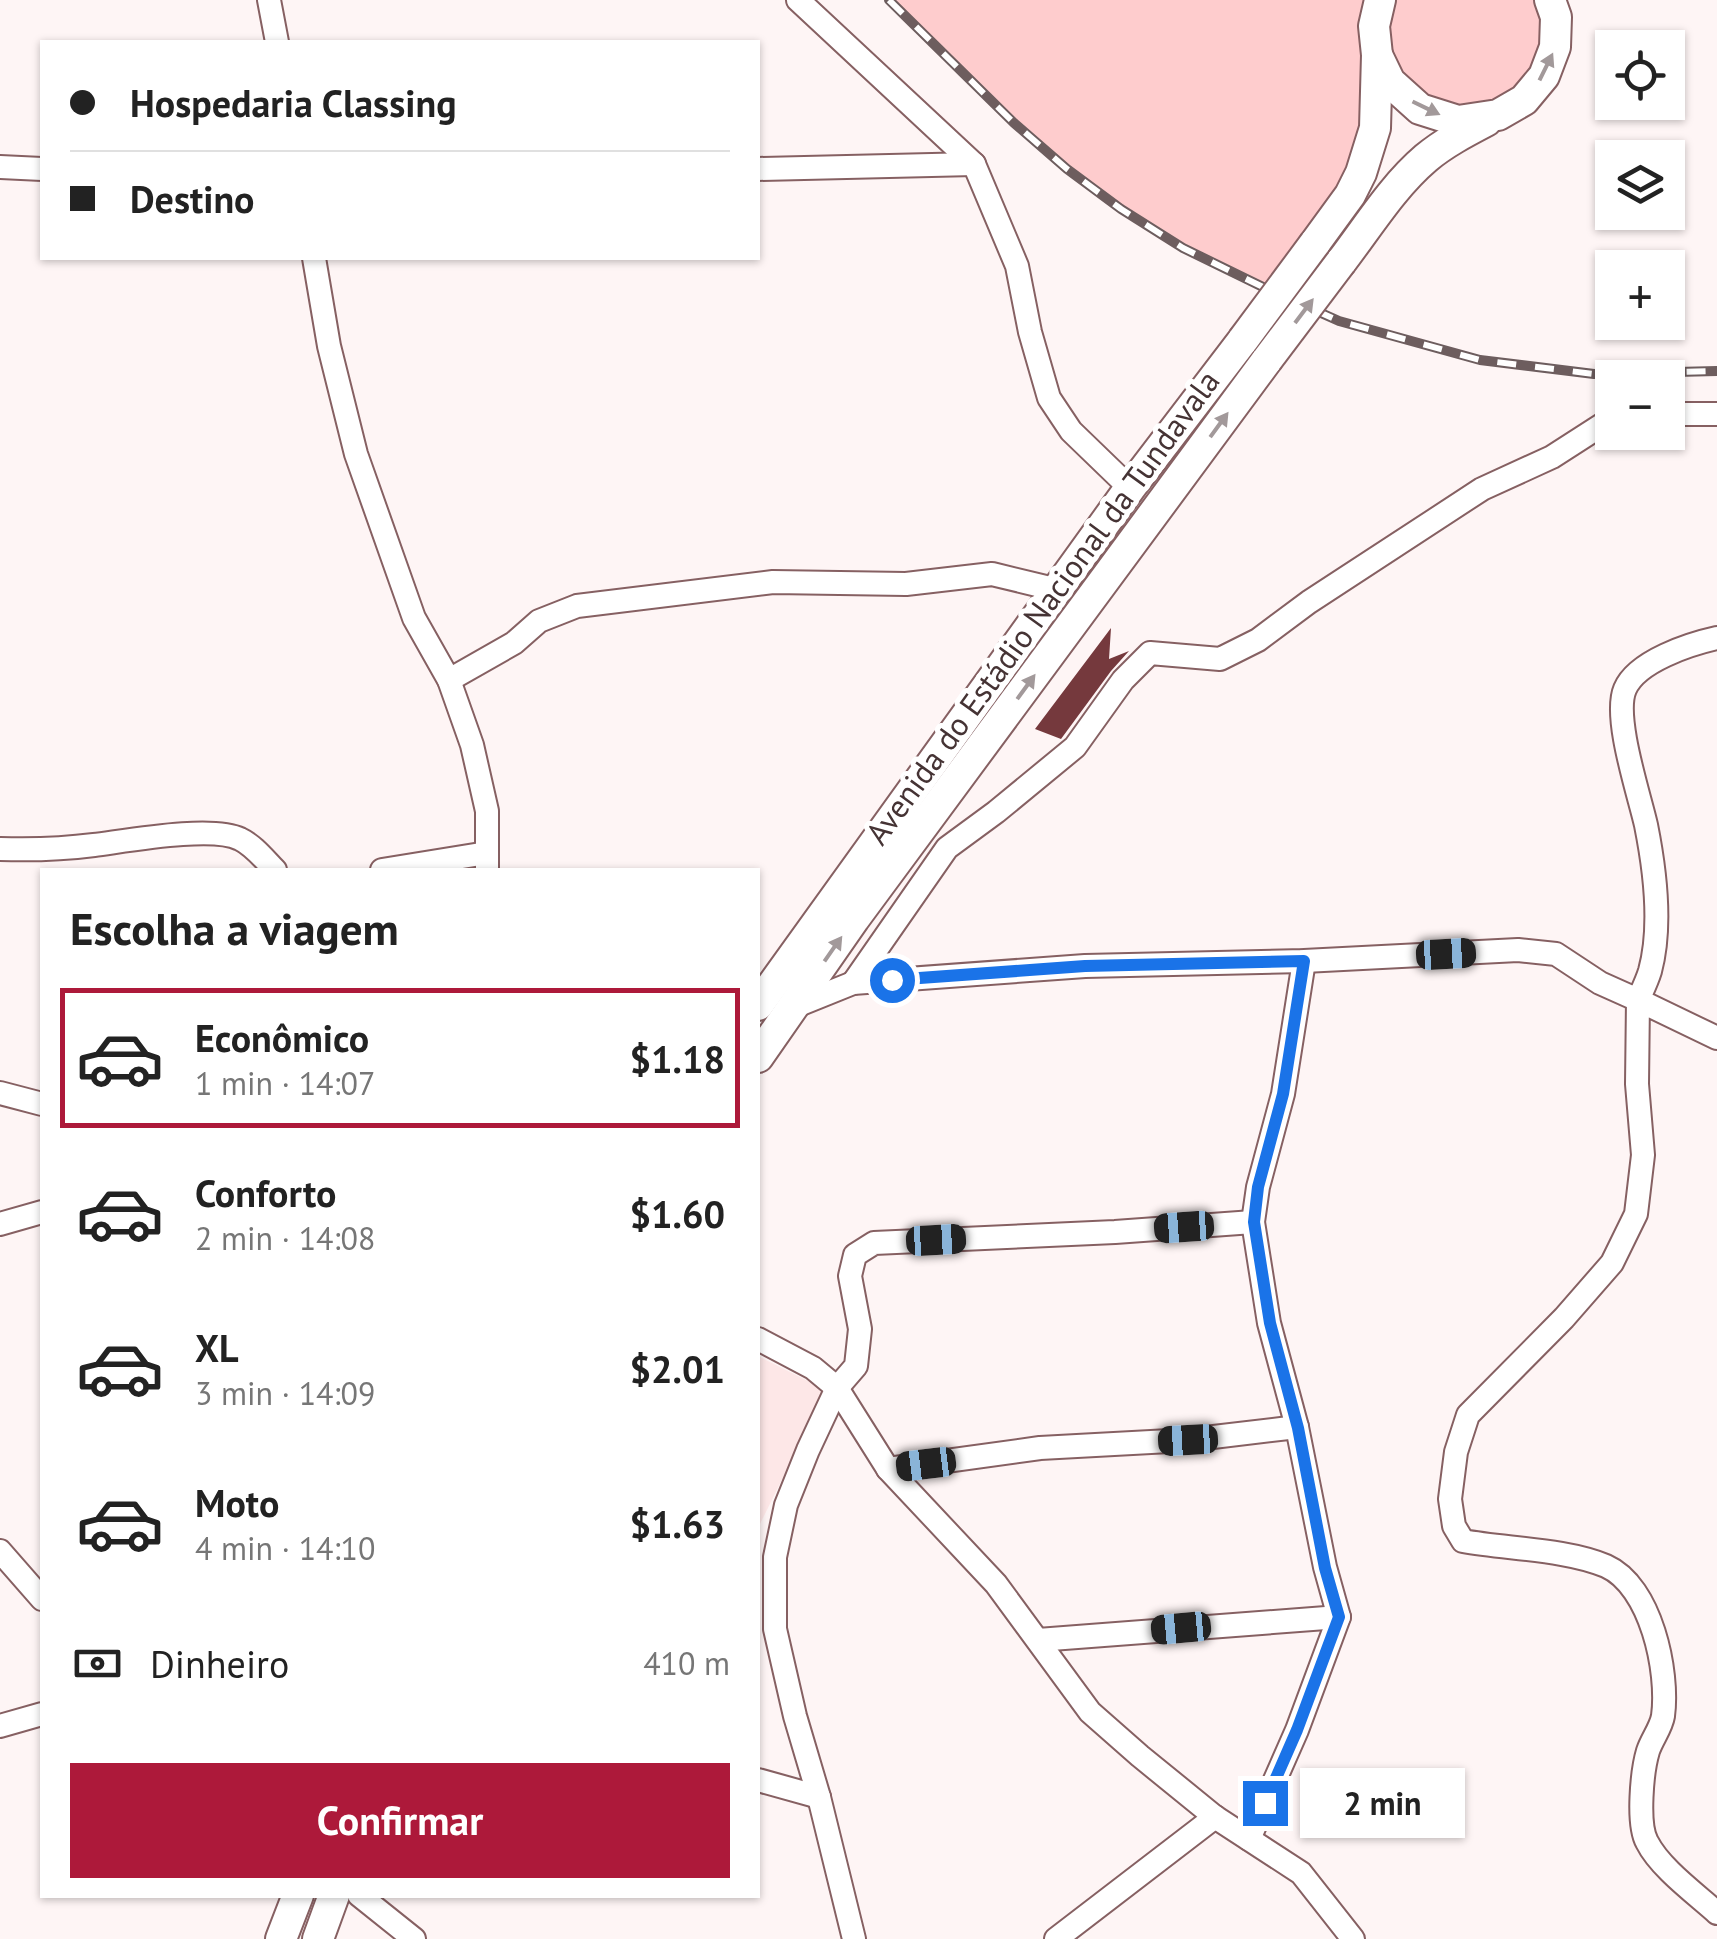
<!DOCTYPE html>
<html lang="pt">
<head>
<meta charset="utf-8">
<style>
	:root { --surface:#fff; --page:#f2f2f2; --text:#222; --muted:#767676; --line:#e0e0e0; --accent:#ad193a }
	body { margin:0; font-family:"PT Sans",sans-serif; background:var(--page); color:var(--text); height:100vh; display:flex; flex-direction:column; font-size:38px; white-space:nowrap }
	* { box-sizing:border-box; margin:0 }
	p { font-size:32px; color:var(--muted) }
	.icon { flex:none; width:55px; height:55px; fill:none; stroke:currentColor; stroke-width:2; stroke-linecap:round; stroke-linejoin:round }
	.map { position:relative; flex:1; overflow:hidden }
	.panel { position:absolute; left:40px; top:868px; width:720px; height:1030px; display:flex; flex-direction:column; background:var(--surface); border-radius:0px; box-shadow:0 2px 8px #0004 }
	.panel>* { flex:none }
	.top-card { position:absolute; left:40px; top:40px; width:720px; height:220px; border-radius:0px; box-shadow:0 2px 8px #0004; display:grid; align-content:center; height:220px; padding:0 30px; background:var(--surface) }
	.buttons { position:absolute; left:1595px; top:30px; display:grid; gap:20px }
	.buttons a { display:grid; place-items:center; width:90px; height:90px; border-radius:0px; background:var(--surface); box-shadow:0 2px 8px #0004; font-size:50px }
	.end { position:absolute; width:45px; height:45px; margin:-22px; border:12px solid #1a73e8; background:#fff; box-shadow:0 0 0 5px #fff }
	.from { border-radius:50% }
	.bubble { position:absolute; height:70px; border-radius:0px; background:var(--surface); box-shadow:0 2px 8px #0004; font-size:32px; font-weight:800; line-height:70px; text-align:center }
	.car { position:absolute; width:30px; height:60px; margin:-30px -15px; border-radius:12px; box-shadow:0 0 8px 2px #0007; background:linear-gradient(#222 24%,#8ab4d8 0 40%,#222 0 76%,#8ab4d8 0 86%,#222 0) }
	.top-card b { display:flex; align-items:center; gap:35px; height:95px; font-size:38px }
	.top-card b+b { border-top:2px solid var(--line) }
	.top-card i { width:25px; height:25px; background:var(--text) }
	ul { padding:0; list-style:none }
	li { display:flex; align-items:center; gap:30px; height:140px; margin:0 20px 15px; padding:0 10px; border:5px solid transparent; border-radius:0px }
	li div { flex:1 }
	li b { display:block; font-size:38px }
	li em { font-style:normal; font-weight:800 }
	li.current { border-color:var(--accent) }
	li>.icon { width:90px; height:90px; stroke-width:1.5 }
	h2 { padding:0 30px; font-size:45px; line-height:120px }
	.pay { display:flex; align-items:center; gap:25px; height:110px; padding:0 30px; font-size:38px }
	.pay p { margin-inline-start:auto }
	.button { display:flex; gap:20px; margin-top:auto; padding:20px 30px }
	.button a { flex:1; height:115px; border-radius:0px; background:var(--accent); color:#fff; font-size:40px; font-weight:800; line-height:115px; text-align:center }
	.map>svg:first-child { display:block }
	.built { fill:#fde7e7 }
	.green { fill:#fecccd }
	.building { fill:#75393d }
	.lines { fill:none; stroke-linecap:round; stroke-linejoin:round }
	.minor-casing { stroke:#866062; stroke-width:26 }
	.tertiary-casing { stroke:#866062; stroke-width:34 }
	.minor { stroke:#fff; stroke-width:22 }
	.tertiary { stroke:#fff; stroke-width:30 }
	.rail-casing { stroke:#6d5d5e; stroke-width:10 }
	.rail { stroke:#fff; stroke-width:6; stroke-dasharray:19; stroke-linecap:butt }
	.tertiary-bridge-casing { stroke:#866062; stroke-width:34; stroke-linecap:butt }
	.tertiary-bridge { stroke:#fff; stroke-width:30 }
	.oneway { fill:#a2999a }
	.route { stroke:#1a73e8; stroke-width:12 }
	.labels { text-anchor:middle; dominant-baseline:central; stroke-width:10; stroke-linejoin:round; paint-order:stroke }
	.street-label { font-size:32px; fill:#453334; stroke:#fff }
</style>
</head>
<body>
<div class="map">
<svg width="1717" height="1939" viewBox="0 0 1717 1939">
	<rect width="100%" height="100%" fill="#fef5f5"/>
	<path class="built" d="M 758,1356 L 826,1390 L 758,1528 Z"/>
	<g class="green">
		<path d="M 890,0 L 1366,0 L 1365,121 L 1347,175 L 1265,288 C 1216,264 1168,240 1123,211 C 1036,153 965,73 890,0 Z"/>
		<path d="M 1395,0 L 1536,0 C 1543,14 1544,31 1541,46 C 1519,151 1357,110 1395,0 Z"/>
	</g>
	<path class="building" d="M 1111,628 L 1109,659 L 1129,651 L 1111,671 L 1061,739 L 1035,729 Z"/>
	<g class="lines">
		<g class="minor-casing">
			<g id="minor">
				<path d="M 269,0 L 277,42"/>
				<path d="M 798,0 L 974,164 L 1017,266 L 1030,332 L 1049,398 L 1071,431 L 1130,488"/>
				<path d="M 0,167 L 42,169"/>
				<path d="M 758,169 L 974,164"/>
				<path d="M 314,258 L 329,346 L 356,454 L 414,618 L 449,680 L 472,745 L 487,811 L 487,870"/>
				<path d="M 1668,414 L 1717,414"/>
				<path d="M 449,680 L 514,643 L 539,621 L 577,606 L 773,582 L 906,584 L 992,574 L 1058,590"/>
				<path d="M 0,849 C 31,850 63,849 94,845 C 126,841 212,825 240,839 C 253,845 265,860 275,870"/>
				<path d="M 382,870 L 487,853"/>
				<path d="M 853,983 L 947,848 L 996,812 L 1075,747 L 1123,680 L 1150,653 L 1220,659 L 1258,640 L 1309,602 L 1482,489 L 1552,457 L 1608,421 L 1612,420"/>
				<path d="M 791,1008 L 853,983 L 1085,966 L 1304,961 L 1518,950 L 1556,954 L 1600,983 L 1638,1000 C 1642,991 1647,981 1650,971 C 1662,927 1655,870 1646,825 C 1639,794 1613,717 1625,689 C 1637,661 1690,644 1717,638"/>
				<path d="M 1717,1038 L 1638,1000 L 1637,1084 L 1643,1155 L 1636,1214 L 1612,1263 L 1564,1318 L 1468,1415 L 1456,1452 L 1450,1499 L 1454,1526 L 1463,1541 C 1506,1549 1566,1549 1606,1566 C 1651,1586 1669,1671 1663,1716 C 1661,1728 1652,1739 1648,1751 C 1642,1771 1637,1824 1647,1842 C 1660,1868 1696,1894 1717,1913"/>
				<path d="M 0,1093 L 42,1104"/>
				<path d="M 0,1224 L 42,1212"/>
				<path d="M 758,1339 L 813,1368 L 837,1388 L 888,1469 L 996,1584 L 1090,1712 L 1140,1756 L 1215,1817 L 1301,1873 L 1353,1939"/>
				<path d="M 888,1469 L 1040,1448 L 1188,1440 L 1297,1427"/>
				<path d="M 0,1551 L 42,1599"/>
				<path d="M 1038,1640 L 1339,1617"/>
				<path d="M 0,1726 L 42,1714"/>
				<path d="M 758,1780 L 819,1797"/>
				<path d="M 1249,1839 L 1297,1730 L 1339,1617 L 1325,1567 L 1297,1427 L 1269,1323 L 1253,1222 L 1258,1187 L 1283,1094 L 1304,961"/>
				<path d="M 359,1895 L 414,1939"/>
				<path d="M 854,1939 L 819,1797 L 795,1716 L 775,1629 L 775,1557 L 786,1505 L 808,1450 L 837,1388 L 856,1366 L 860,1329 L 850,1276 L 855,1255 L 874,1243 L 1115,1232 L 1253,1222"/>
				<path d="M 1056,1939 L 1215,1817"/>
			</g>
		</g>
		<g class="tertiary-casing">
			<g id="tertiary">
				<path d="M 1377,55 L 1390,82 L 1420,109 L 1458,121 L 1498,115 L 1524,100 L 1544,76 L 1555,47 L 1556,17 L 1550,0"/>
				<path d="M 1315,243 L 1350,195 L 1361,173 L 1375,128 L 1377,55 L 1374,26 L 1380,0"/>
				<path d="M 1341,262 C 1368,227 1392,187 1426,158 C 1444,143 1465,132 1486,121"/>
				<path d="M 758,1005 L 1130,488 L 1243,340"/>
				<path d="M 758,1057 L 854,919 L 1267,360"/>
				<path d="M 281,1939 L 298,1895"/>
				<path d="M 318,1939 L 334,1895"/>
			</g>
		</g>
		<use href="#minor" class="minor"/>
		<use href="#tertiary" class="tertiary"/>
		<g class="rail-casing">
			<path id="rail" d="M 889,0 L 1014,123 L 1067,169 L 1121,209 L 1183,248 L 1265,288 L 1339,321 L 1480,360 L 1594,374 L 1717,371"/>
		</g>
		<use href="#rail" class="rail"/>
		<g class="tertiary-bridge-casing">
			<g id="tertiary-bridge">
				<path d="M 1243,340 L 1315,243"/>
				<path d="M 1267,360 L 1341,262"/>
			</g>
		</g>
		<use href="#tertiary-bridge" class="tertiary-bridge"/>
	</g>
	<defs><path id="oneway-solid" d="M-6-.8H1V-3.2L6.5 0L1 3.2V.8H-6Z" transform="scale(2.5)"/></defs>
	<g class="oneway">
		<use href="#oneway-solid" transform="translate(1546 67) rotate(-64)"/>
		<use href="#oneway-solid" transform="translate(1426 108) rotate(26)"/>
		<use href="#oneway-solid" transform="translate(1304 311) rotate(-53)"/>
		<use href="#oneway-solid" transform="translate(1219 425) rotate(-54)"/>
		<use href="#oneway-solid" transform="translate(1026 687) rotate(-54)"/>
		<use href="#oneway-solid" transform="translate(833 949) rotate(-55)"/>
	</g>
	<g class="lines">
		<path class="route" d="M 892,980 L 1085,966 L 1304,961 L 1283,1094 L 1258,1187 L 1254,1222 L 1270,1323 L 1298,1428 L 1325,1568 L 1339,1617 L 1297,1730 L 1265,1803"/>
	</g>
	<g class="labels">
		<g class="street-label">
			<text transform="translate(1042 607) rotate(-54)">Avenida do Estádio Nacional da Tundavala</text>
		</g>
	</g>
</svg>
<div class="buttons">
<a><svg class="icon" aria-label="locate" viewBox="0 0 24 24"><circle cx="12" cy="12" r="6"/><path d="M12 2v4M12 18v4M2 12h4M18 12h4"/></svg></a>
<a><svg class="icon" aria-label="layers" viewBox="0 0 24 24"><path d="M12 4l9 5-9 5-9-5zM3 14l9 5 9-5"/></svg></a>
<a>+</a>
<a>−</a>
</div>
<i class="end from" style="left:892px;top:980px"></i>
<i class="end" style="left:1265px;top:1803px"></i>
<div class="bubble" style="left:1300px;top:1768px;width:165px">2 min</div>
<i class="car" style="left:1446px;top:954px;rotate:87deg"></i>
<i class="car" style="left:1184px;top:1227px;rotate:266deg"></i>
<i class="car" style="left:936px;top:1240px;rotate:87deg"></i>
<i class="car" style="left:1188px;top:1440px;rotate:267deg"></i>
<i class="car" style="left:926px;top:1464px;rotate:263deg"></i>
<i class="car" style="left:1181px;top:1628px;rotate:265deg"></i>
<div class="top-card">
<b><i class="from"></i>Hospedaria Classing</b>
<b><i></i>Destino</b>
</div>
<section class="panel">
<h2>Escolha a viagem</h2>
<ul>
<li class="current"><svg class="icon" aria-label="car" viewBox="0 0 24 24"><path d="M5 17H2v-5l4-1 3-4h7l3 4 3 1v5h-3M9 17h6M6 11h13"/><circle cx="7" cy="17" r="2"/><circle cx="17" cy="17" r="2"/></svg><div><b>Econômico</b><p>1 min · 14:07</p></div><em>$1.18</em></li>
<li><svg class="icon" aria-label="car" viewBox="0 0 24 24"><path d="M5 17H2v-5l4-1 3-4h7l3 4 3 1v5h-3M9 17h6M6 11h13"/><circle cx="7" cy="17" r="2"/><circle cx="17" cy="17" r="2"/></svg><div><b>Conforto</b><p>2 min · 14:08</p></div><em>$1.60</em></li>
<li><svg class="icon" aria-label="car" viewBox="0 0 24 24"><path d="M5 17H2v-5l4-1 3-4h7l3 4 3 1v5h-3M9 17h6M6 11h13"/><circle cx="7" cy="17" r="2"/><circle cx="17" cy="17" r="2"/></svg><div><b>XL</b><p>3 min · 14:09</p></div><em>$2.01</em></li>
<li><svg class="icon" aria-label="car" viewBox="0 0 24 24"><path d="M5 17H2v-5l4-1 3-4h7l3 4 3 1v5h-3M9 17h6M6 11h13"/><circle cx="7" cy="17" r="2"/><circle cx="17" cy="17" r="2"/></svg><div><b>Moto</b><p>4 min · 14:10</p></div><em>$1.63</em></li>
</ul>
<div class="pay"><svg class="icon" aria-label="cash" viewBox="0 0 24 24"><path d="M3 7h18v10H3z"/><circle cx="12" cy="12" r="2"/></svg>Dinheiro<p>410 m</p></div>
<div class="button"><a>Confirmar</a></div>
</section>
</div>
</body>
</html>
